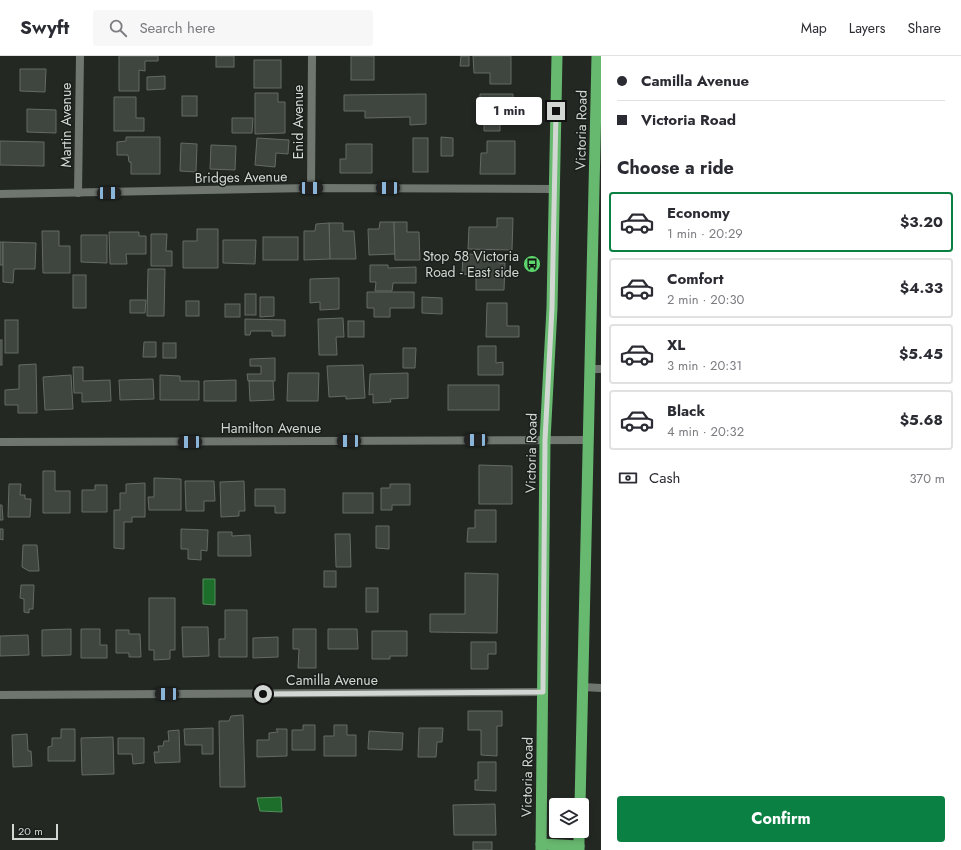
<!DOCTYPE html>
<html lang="en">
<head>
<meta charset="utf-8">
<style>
	:root { --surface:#fff; --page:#f7f7f7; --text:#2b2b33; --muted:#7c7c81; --line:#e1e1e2; --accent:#0b8043 }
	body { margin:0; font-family:Jost,sans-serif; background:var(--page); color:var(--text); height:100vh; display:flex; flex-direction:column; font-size:15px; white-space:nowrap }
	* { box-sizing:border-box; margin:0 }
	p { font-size:13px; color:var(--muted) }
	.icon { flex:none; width:22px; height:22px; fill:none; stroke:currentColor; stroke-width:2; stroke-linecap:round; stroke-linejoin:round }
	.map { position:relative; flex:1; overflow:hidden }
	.drawer { display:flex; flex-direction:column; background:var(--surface); width:360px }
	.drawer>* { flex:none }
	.guide { display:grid; align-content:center; height:88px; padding:0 16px; background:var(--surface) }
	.fabs { position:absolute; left:549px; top:742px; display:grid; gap:8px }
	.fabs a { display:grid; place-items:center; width:40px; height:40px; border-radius:4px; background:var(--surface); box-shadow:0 2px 6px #0003; font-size:20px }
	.scale { position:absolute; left:12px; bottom:10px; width:46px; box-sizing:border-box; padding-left:4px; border:2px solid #d3d7d3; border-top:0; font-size:11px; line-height:14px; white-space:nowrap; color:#d3d7d3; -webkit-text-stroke:3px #191f1a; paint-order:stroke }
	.end { position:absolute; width:18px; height:18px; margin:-9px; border:5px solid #d3d7d3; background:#111; box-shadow:0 0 0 2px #111 }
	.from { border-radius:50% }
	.bubble { position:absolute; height:28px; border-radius:4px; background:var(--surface); box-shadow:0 2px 6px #0003; font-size:13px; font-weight:700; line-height:28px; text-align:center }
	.car { position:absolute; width:12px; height:24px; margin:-12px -6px; border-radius:5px; box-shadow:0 0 3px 1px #0007; background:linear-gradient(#222 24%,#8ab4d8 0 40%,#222 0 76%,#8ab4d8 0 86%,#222 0) }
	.guide b { display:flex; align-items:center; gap:14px; height:38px; font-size:15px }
	.guide b+b { border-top:1px solid var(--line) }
	.guide i { width:10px; height:10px; background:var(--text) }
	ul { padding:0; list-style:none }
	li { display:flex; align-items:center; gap:12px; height:60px; margin:0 8px 6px; padding:0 8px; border:2px solid var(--line); border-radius:4px }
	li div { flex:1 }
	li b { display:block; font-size:15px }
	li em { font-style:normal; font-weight:700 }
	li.on { border-color:var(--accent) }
	li>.icon { width:36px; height:36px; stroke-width:1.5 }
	h2 { padding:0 16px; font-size:18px; line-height:48px }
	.pay { display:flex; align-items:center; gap:10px; height:44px; padding:0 16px; font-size:15px }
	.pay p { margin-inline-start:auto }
	.cta { display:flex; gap:8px; margin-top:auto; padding:8px 16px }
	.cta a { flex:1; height:46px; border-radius:4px; background:var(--accent); color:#fff; font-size:16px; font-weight:700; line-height:46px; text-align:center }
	header { display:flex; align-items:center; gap:24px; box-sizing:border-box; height:56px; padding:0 20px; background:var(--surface); border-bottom:1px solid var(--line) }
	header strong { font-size:19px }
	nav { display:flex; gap:22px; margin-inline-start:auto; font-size:14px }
	.search { width:280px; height:36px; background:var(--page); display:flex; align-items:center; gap:10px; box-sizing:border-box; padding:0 14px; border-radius:4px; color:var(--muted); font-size:15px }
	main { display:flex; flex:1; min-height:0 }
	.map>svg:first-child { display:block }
	.water { fill:#1e6e2b; stroke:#548e5d }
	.building { fill:#3f453f; stroke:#646a64 }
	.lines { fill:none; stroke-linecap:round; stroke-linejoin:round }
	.minor { stroke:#6f766f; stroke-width:8 }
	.trunk { stroke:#68b970; stroke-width:11 }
	.route { stroke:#d3d7d3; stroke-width:5 }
	.labels { text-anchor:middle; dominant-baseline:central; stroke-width:3; stroke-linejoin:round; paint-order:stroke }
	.street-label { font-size:14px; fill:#d3d7d3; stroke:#191f1a }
	.poi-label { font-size:14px; fill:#d3d7d3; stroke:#191f1a; text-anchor:end }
</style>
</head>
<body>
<header>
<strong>Swyft</strong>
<div class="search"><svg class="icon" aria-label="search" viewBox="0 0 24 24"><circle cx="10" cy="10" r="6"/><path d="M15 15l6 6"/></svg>Search here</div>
<nav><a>Map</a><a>Layers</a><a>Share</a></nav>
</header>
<main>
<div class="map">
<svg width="601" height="794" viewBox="0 0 601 794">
	<rect width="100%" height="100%" fill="#232823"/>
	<g class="water">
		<path d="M 203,523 L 215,523 L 215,549 L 203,548 Z"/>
		<path d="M 281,741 L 282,756 L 260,755 L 257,742 Z"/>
	</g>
	<g class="building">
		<path d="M 119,0 L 158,0 L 158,5 L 145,5 L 145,15 L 139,14 L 139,35 L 119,35 Z"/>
		<rect x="216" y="0" width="18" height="11"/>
		<rect x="351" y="0" width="23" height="24"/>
		<path d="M 461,0 L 469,0 L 469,10 L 460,10 Z"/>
		<path d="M 473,0 L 511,0 L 511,28 L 490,28 L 490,17 L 474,17 Z"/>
		<rect x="254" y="4" width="27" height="28"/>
		<path d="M 20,13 L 46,13 L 45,36 L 20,35 Z"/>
		<path d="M 165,20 L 165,33 L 147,34 L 147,21 Z"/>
		<path d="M 255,37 L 278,37 L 278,46 L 285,46 L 285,77 L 255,78 Z"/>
		<path d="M 426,38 L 426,68 L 410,69 L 410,61 L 365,62 L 365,55 L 344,55 L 344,39 Z"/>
		<path d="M 480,38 L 513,38 L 513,58 L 500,58 L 500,75 L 484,75 L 484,63 L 480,63 Z"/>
		<rect x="182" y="40" width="15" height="20"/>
		<path d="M 114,41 L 136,41 L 136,62 L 144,62 L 144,75 L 114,75 Z"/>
		<path d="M 27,53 L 56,54 L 56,77 L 27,76 Z"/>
		<path d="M 232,62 L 253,62 L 252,77 L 232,77 Z"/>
		<path d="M 126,81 L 160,81 L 160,118 L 131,118 L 131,106 L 129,106 L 128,99 L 117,99 L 117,86 L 126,85 Z"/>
		<path d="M 441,81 L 453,82 L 453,100 L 441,100 Z"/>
		<path d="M 257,82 L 289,84 L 288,98 L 276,97 L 275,111 L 255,109 Z"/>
		<rect x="413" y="82" width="15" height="34"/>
		<path d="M 0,85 L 44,86 L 44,110 L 0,109 Z"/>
		<path d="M 487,85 L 515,85 L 515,118 L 480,118 L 481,97 L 487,97 Z"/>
		<path d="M 181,87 L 197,88 L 196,116 L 180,115 Z"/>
		<path d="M 346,88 L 372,88 L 372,117 L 340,117 L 340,103 L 346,103 Z"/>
		<path d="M 211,89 L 236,90 L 235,114 L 210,113 Z"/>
		<path d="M 497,162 L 513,162 L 512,194 L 468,193 L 469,171 L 497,171 Z"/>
		<path d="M 380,166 L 394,166 L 395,198 L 369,199 L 368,173 L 379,173 Z"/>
		<path d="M 394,166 L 407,166 L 407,176 L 419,176 L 420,204 L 395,204 Z"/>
		<path d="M 329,167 L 343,167 L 343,175 L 354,175 L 356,203 L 330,203 Z"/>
		<path d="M 329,167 L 330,203 L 304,204 L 304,175 L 315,175 L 316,168 Z"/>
		<path d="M 197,173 L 218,173 L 218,212 L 183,212 L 183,185 L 197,185 Z"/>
		<path d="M 42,175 L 59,175 L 59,190 L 70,190 L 70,217 L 43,217 Z"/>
		<path d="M 109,176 L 139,176 L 139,180 L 146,180 L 146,198 L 126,198 L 127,208 L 110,208 Z"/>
		<path d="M 151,178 L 167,178 L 166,195 L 172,195 L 172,210 L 151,210 Z"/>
		<path d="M 81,179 L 107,179 L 107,207 L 81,206 Z"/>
		<rect x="263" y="181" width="35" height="23"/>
		<path d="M 223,184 L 256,184 L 255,208 L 223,207 Z"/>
		<rect x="0" y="186" width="3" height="23"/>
		<path d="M 3,186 L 36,187 L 35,213 L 14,213 L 13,227 L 3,226 Z"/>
		<path d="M 463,198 L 499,199 L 499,207 L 505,207 L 504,234 L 476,234 L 476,219 L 462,218 Z"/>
		<path d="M 370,209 L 388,209 L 388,212 L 416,211 L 416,227 L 393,227 L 392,235 L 375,235 L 376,226 L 370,226 Z"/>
		<path d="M 148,213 L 165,213 L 164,260 L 147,260 Z"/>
		<rect x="73" y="219" width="13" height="33"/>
		<path d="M 339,222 L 339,253 L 320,254 L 320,246 L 310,247 L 310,223 Z"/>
		<path d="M 367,236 L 414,236 L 414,252 L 390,252 L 390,261 L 374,261 L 374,252 L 367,252 Z"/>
		<rect x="245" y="238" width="11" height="21"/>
		<path d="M 260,241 L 274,241 L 274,260 L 260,261 Z"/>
		<path d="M 422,241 L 442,242 L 442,258 L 422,257 Z"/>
		<path d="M 130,244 L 146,244 L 145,257 L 130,257 Z"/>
		<rect x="186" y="245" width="13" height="15"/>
		<path d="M 487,247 L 507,247 L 507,270 L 519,270 L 519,281 L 486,281 Z"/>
		<rect x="225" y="248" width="15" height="13"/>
		<path d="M 343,262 L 344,281 L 336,281 L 337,299 L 319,299 L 318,263 Z"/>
		<path d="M 245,263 L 285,264 L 285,280 L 272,280 L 272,275 L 251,275 L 250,279 L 245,279 Z"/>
		<rect x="5" y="264" width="13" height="33"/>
		<rect x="348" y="265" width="16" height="16"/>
		<rect x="0" y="284" width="2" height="25"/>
		<path d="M 144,286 L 156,286 L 156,301 L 143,301 Z"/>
		<rect x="163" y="287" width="13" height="15"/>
		<path d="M 478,290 L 496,290 L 496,307 L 503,306 L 503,319 L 478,319 Z"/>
		<path d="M 403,292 L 416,292 L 415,312 L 403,312 Z"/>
		<path d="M 275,302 L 275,325 L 248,325 L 247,318 L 261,318 L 261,310 L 250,310 L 250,303 Z"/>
		<path d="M 36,308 L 37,357 L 18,357 L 18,349 L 5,349 L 5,334 L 19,333 L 19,309 Z"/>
		<path d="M 363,309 L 365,342 L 346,343 L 346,340 L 329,341 L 327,310 Z"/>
		<path d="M 73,311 L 83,311 L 83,325 L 110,324 L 111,345 L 82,346 L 82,337 L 74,337 Z"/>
		<path d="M 288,317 L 319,317 L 318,345 L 287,345 Z"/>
		<path d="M 408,317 L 408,342 L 390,343 L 391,346 L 373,347 L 373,338 L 369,339 L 370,318 Z"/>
		<path d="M 71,319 L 73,353 L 45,354 L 43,321 Z"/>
		<path d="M 160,319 L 180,320 L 180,325 L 199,325 L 199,344 L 160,344 Z"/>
		<path d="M 153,323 L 154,343 L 120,344 L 119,324 Z"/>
		<path d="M 236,324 L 236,345 L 204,345 L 204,325 Z"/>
		<path d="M 249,325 L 273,325 L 274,344 L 250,345 Z"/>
		<rect x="448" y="329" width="51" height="25"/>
		<path d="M 479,409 L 512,410 L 512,448 L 479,448 Z"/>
		<path d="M 43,415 L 55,415 L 55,435 L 70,435 L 70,457 L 43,457 Z"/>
		<path d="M 154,422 L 181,423 L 181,454 L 149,454 L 148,441 L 154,441 Z"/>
		<path d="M 185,425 L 214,425 L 215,445 L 204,445 L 204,455 L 186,455 Z"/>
		<path d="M 244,425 L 245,455 L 239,455 L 239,460 L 221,461 L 220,426 Z"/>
		<path d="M 145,427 L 145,461 L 132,461 L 132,466 L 124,466 L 124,493 L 114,492 L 114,454 L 120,454 L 120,437 L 126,437 L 126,428 Z"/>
		<path d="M 9,428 L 21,428 L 20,439 L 25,439 L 25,443 L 31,443 L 30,461 L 8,461 Z"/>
		<path d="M 390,428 L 410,428 L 410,449 L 392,449 L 392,454 L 381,454 L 381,432 L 390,432 Z"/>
		<path d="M 95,429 L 107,429 L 107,456 L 82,456 L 82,434 L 95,434 Z"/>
		<path d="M 255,433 L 285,433 L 285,457 L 275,457 L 275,450 L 255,450 Z"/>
		<rect x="343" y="437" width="30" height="20"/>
		<path d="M 0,449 L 2,449 L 3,464 L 0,464 Z"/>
		<path d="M 475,454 L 496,454 L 496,486 L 467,486 L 468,472 L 475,472 Z"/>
		<path d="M 376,470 L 389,470 L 389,493 L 376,492 Z"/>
		<path d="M 0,473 L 3,473 L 3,484 L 0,483 Z"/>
		<path d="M 181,473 L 208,474 L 207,495 L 201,494 L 201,504 L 188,503 L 188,493 L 181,493 Z"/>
		<path d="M 218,476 L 232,476 L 232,480 L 250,479 L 251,500 L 218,500 Z"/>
		<path d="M 335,478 L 350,478 L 351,511 L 336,511 Z"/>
		<path d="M 23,489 L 37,489 L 39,515 L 29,515 L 22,511 Z"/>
		<rect x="324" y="515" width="12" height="16"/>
		<path d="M 465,517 L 498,518 L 497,577 L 430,576 L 430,558 L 465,558 Z"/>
		<path d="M 21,529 L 34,529 L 33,553 L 29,553 L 29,557 L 24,556 L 24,543 L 20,542 Z"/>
		<rect x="366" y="532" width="12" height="24"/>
		<path d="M 149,542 L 175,542 L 175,594 L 170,594 L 170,603 L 154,604 L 154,594 L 149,594 Z"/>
		<path d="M 225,554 L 247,554 L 247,601 L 219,601 L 219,583 L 225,583 Z"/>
		<path d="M 182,571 L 208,571 L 209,600 L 183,601 Z"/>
		<path d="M 71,573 L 71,599 L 42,600 L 42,574 Z"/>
		<path d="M 81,573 L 100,573 L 100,589 L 107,589 L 107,602 L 81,602 Z"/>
		<path d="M 293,573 L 316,573 L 316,612 L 298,612 L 299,593 L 293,593 Z"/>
		<path d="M 328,573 L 357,573 L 358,593 L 328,593 Z"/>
		<path d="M 116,574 L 129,574 L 129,578 L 140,578 L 141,601 L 129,601 L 129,597 L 116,597 Z"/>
		<path d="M 372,575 L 407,575 L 407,600 L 390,600 L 390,603 L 372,603 Z"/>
		<path d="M 28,579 L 29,599 L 0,600 L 0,580 Z"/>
		<path d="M 278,581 L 278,601 L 253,602 L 253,582 Z"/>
		<path d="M 471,586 L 496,586 L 496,598 L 488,598 L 488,613 L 471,613 Z"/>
		<path d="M 468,655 L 502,655 L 502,670 L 497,670 L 497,700 L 481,699 L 481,674 L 468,674 Z"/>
		<path d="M 243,659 L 245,731 L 220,731 L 219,665 L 229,665 L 231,660 Z"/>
		<path d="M 303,669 L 315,669 L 315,694 L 292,694 L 292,674 L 303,674 Z"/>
		<path d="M 334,669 L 347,669 L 347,679 L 356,679 L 356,700 L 324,700 L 324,680 L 334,680 Z"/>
		<path d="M 213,672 L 213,698 L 202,698 L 202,689 L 185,689 L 184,673 Z"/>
		<path d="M 419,672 L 443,672 L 442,686 L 437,686 L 436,701 L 418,701 Z"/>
		<path d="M 61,673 L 75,673 L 75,705 L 48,705 L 48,691 L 52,690 L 52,682 L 61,682 Z"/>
		<path d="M 276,673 L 287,673 L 287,700 L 257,701 L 257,684 L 269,684 L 269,677 L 278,676 Z"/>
		<path d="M 179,674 L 180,706 L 155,707 L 154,696 L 159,696 L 158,690 L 163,690 L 164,685 L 169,685 L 168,675 Z"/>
		<path d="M 369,675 L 403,677 L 402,694 L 368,693 Z"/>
		<path d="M 27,678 L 28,695 L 31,695 L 32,710 L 13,711 L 12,679 Z"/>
		<path d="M 113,681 L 114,718 L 82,719 L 81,682 Z"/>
		<path d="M 118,682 L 144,682 L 144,707 L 133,708 L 132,698 L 118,698 Z"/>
		<path d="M 478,706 L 496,706 L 496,735 L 475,734 L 475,724 L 478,724 Z"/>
		<path d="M 495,748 L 496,779 L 454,779 L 453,749 Z"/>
		<rect x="473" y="786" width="19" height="8"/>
	</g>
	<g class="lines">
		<g class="minor">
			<path d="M 311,132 L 312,0"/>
			<path d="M 78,137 L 80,0"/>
			<path d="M 0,138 L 311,132 L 554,133"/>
			<path d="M 591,313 L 601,313"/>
			<path d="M 0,386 L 589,384"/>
			<path d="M 583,631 L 601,632"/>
			<path d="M 0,639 L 543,636"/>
		</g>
		<g class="trunk">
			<path d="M 580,749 L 597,0"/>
			<path d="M 541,788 L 579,790"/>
			<path d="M 541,794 L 545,384 L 552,252 L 557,0"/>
			<path d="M 579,794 L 579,775"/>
		</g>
	</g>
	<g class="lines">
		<path class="route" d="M 263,638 L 543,636 L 545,384 L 552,252 L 556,55"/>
	</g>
	<defs>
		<g id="bus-disc" transform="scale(0.9)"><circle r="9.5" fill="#5ed56c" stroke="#191f1a"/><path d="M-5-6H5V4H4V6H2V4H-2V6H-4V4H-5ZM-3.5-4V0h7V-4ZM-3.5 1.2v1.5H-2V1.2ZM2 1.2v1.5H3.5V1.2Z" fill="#111"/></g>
	</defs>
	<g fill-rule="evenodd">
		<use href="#bus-disc" x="532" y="208"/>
	</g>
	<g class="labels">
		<g class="street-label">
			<text transform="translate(298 66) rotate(-90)">Enid Avenue</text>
			<text transform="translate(66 69) rotate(-90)">Martin Avenue</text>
			<text transform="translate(581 74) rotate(-89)">Victoria Road</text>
			<text transform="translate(241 121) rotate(-1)">Bridges Avenue</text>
			<text x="271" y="372">Hamilton Avenue</text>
			<text transform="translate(531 397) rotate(-89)">Victoria Road</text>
			<text x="332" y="624">Camilla Avenue</text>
			<text transform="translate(527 721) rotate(-89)">Victoria Road</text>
		</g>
		<g class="poi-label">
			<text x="519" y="200">Stop 58 Victoria<tspan x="519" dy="16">Road - East side</tspan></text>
		</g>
	</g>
</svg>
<div class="fabs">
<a><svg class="icon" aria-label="layers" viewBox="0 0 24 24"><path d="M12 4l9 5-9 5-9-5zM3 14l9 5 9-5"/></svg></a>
</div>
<div class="scale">20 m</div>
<i class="end from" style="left:263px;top:638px"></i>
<i class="end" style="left:556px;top:55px"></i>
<div class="bubble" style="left:476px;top:41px;width:66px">1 min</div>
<i class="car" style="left:311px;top:132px;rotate:90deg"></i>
<i class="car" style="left:388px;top:132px;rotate:270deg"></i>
<i class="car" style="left:109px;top:137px;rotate:89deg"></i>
<i class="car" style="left:476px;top:384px;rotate:270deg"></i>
<i class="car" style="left:349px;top:385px;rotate:270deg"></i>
<i class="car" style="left:190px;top:386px;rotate:270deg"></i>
<i class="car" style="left:167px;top:638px;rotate:270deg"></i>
</div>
<section class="drawer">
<div class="guide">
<b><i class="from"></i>Camilla Avenue</b>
<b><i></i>Victoria Road</b>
</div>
<h2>Choose a ride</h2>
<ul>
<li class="on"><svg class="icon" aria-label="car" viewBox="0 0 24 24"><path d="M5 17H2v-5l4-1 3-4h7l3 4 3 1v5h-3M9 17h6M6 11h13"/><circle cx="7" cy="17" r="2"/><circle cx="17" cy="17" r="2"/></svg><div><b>Economy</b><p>1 min · 20:29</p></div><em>$3.20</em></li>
<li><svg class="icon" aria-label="car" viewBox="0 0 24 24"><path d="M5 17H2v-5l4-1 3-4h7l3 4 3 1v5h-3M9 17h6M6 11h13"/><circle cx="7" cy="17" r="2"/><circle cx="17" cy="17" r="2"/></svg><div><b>Comfort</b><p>2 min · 20:30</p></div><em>$4.33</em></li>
<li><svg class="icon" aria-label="car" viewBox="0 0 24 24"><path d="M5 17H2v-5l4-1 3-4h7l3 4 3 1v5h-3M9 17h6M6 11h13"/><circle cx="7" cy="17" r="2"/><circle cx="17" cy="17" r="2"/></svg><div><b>XL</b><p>3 min · 20:31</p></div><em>$5.45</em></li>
<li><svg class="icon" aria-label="car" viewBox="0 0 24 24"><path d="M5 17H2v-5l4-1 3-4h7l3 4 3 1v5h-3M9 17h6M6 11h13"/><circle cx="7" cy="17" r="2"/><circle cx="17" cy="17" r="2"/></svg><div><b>Black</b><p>4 min · 20:32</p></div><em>$5.68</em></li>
</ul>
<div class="pay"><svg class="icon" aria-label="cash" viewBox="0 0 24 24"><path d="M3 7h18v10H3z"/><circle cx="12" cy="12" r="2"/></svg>Cash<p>370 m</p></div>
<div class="cta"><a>Confirm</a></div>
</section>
</main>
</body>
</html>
